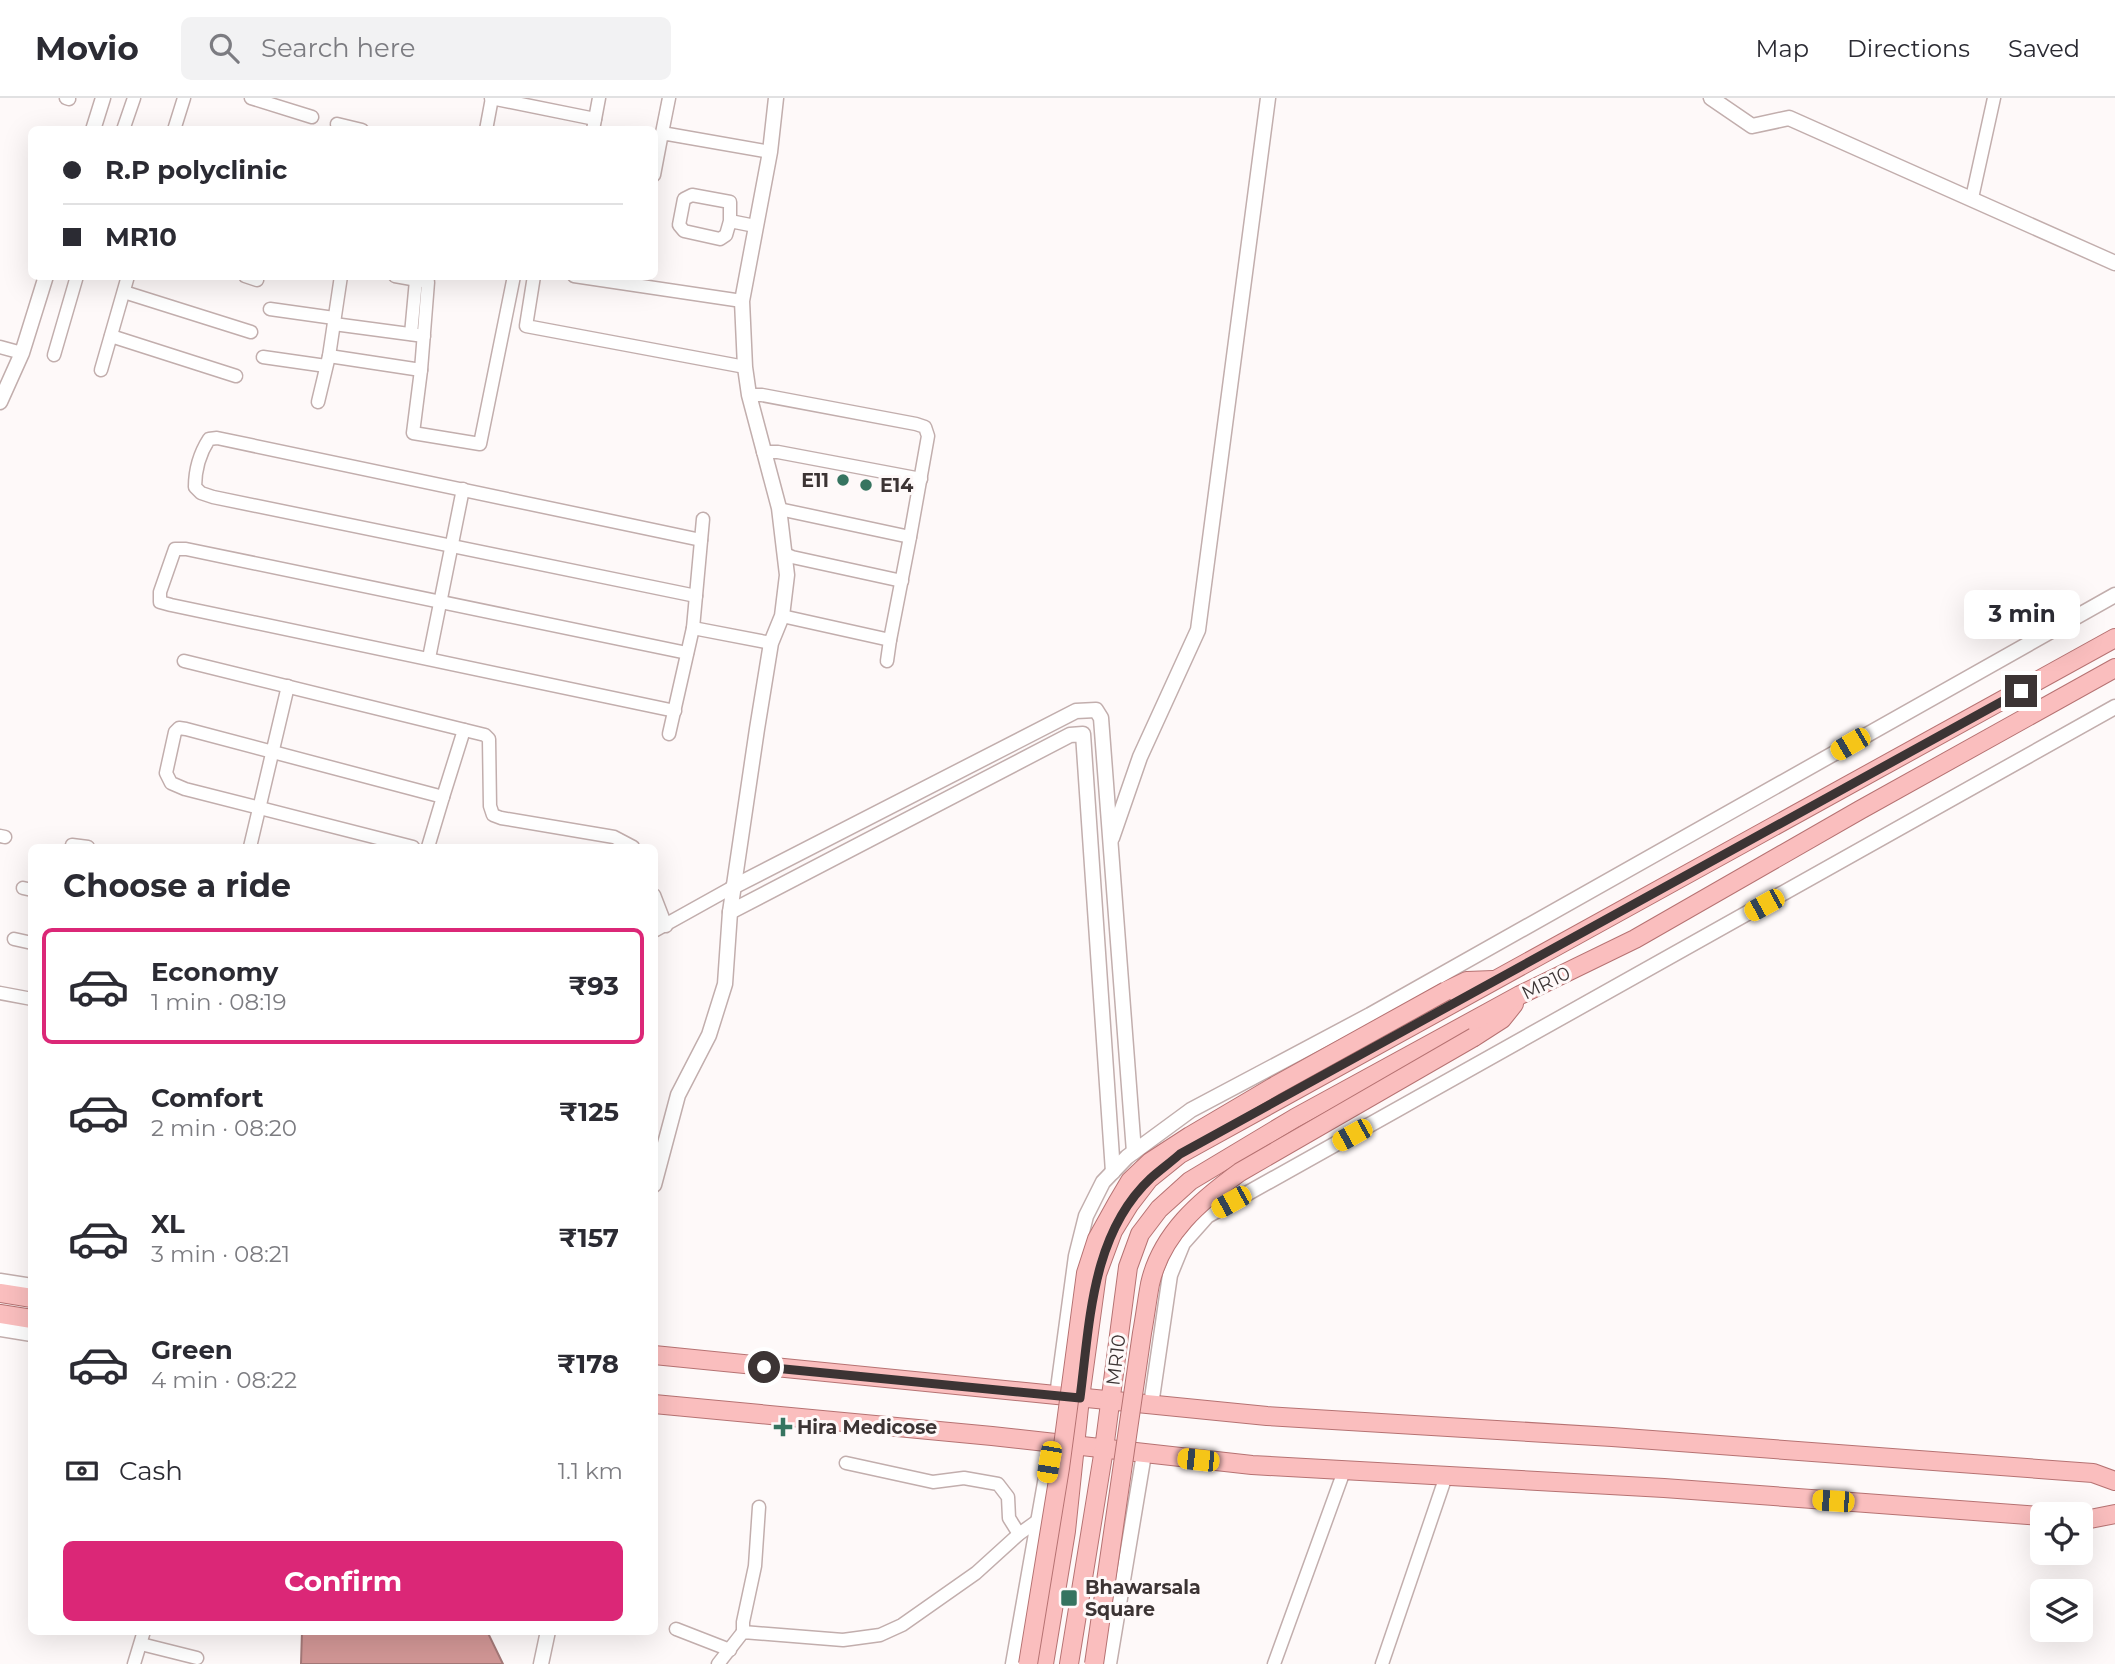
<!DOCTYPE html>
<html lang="en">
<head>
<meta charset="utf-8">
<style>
	:root { --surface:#fff; --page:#f2f2f3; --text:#2b2b33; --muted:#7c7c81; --line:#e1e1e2; --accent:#db2777 }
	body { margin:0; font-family:Montserrat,sans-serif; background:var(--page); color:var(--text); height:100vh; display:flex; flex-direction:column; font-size:26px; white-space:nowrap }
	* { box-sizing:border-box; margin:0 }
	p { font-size:23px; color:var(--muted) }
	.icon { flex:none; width:38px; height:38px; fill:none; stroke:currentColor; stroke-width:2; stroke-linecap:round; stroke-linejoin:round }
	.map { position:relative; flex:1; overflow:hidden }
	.side { position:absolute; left:28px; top:746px; width:630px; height:791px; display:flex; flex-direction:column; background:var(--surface); border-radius:10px; box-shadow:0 7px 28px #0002 }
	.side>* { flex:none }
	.banner { position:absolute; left:28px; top:28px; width:630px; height:154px; border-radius:10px; box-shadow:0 7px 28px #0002; display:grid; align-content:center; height:154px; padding:0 35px; background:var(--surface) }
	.buttons { position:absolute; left:2030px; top:1404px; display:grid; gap:14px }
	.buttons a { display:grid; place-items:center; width:63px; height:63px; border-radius:10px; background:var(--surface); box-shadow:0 7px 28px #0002; font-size:35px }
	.end { position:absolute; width:32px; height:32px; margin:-16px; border:9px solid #3c3434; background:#fff; box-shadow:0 0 0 4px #fff }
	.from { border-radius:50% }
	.bubble { position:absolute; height:49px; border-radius:10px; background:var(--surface); box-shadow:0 7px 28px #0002; font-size:23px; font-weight:700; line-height:49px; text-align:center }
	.car { position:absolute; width:21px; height:42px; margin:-21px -10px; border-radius:9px; box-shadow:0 0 5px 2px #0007; background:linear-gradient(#f5c518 24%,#345 0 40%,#f5c518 0 76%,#345 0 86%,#f5c518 0) }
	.banner b { display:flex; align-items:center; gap:24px; height:66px; font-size:26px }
	.banner b+b { border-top:2px solid var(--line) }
	.banner i { width:18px; height:18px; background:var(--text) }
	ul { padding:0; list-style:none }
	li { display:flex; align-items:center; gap:21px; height:116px; margin:0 14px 10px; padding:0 21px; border:4px solid transparent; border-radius:10px }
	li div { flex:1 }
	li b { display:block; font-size:26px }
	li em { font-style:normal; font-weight:700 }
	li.active { border-color:var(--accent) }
	li>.icon { width:63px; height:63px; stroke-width:1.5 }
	h2 { padding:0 35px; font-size:32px; line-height:84px }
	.pay { display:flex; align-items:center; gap:18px; height:77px; padding:0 35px; font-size:26px }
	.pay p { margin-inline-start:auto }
	.action { display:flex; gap:14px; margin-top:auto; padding:14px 35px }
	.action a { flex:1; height:80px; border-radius:10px; background:var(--accent); color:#fff; font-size:28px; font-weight:700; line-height:80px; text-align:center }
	header { display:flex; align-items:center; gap:42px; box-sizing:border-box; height:98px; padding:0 35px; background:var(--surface); border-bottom:2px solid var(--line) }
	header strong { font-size:33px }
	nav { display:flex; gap:38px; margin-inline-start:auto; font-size:24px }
	.search { width:490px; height:63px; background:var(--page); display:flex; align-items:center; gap:18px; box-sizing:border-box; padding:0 24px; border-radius:10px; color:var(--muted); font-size:26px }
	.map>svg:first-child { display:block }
	.water { fill:#d19695; stroke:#a47978; stroke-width:2 }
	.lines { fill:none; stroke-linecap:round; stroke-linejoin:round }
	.minor-casing { stroke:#c2aead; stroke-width:15 }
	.tertiary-casing { stroke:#c2aead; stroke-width:17 }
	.primary-casing { stroke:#b67272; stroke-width:20 }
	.minor { stroke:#fff; stroke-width:12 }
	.tertiary { stroke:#fff; stroke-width:14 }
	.primary { stroke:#fabebe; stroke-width:18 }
	.primary-bridge-casing { stroke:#b67272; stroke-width:20; stroke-linecap:butt }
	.primary-bridge { stroke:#fabebe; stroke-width:18 }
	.route { stroke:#3c3434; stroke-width:9 }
	.poi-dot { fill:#367460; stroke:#fef9f9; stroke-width:2.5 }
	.labels { text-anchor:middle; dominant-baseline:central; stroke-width:6; stroke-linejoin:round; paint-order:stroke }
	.poi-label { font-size:19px; font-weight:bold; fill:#3c3434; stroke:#fef9f9; text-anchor:start }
	.street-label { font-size:19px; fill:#3c3434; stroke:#fef9f9 }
</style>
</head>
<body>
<header>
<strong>Movio</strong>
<div class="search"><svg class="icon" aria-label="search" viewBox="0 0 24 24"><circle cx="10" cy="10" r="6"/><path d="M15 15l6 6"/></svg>Search here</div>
<nav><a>Map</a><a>Directions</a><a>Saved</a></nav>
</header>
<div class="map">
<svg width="2115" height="1566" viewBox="0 0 2115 1566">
	<rect width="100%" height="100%" fill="#fef9f9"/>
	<path class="water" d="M 302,1533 L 487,1533 L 503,1566 L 301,1566 Z"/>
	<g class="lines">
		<g class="minor-casing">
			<g id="minor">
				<path d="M 66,0 L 69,1"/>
				<path d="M 251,0 L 312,19"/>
				<path d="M 491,0 L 595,21"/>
				<path d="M 337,26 L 362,32"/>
				<path d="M 123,32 L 134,0"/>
				<path d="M 174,32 L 184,0"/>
				<path d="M 486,32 L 492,0"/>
				<path d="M 593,32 L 599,0"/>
				<path d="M 662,35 L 669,0"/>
				<path d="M 654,77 L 662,35 L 770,54"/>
				<path d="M 1972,100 L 1994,0"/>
				<path d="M 730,123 L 730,104 L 692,97 L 684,101 L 679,127 L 684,133 L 720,141 L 726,137 L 730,123 L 755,128"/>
				<path d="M 245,178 L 257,182"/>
				<path d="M 395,178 L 423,183"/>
				<path d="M 534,178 L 526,228 L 745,269"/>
				<path d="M 574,178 L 742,203"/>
				<path d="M 124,194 L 251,234"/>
				<path d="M 270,211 L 334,220"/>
				<path d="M 334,226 L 424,238"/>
				<path d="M 411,236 L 416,182"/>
				<path d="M 111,238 L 236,278"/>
				<path d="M 0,249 L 22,255"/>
				<path d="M 54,257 L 77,178"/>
				<path d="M 329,258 L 421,272 L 428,184"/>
				<path d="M 263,259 L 326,268"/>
				<path d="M 101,272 L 128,178"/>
				<path d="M 421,272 L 413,335 L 480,346 L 514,178"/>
				<path d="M 749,297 L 762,297 L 916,326 L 925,329 L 928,338 L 910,439 L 779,411"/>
				<path d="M 318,304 L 329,258 L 341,178"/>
				<path d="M 763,354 L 778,354 L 921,381"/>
				<path d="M 785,456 L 792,459 L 902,483"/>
				<path d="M 696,498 L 213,399 L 201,395 L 195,389 C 195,373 200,355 209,341 L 217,340 L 701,442"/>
				<path d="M 782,518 L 890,542 L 910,439"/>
				<path d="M 693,530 L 771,545"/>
				<path d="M 429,560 L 463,391"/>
				<path d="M 184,563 L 485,637 L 489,641 L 490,708 L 493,717 L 501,720 L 614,739 L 633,749"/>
				<path d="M 887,563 L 890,542"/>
				<path d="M 675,613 L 171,507 L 160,504 L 160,494 L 175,451 L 186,451 L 687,555"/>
				<path d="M 669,636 L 693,530 L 703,421"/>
				<path d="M 443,699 L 464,632"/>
				<path d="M 0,738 L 5,739"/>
				<path d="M 72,747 L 88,749"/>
				<path d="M 250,749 L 288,588"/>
				<path d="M 413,749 L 185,691 L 171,685 L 166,675 L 175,634 L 179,630 L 186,631 L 443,699 L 428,749"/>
				<path d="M 23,790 L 32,792"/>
				<path d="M 654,797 L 666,828"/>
				<path d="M 654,833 L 733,789"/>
				<path d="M 14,841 L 32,845"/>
				<path d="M 0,895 L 32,901"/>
				<path d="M 846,1365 L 933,1384 L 964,1380 L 998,1386 L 1008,1399 L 1009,1420 L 1019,1436"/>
				<path d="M 676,1531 L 730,1552"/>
				<path d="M 743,1534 L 743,1524 L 755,1468 L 759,1409"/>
				<path d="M 141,1546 L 197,1560"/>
				<path d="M 134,1566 L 144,1533"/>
				<path d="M 718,1566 L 743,1534 L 843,1542 L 880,1537 L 902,1527 L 976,1475 L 1019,1436 L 1040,1421"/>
				<path d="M 1274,1566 L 1344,1373"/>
				<path d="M 1382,1566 L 1446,1378"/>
			</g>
		</g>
		<g class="tertiary-casing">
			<g id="tertiary">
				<path d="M 1711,0 L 1752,28 L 1789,20 L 2115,165"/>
				<path d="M 93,32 L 103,0"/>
				<path d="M 0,304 L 22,255 L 46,178"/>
				<path d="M 1112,740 L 1140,659 L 1198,532 L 1268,0"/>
				<path d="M 733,789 L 1076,613 L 1096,612 L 1101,620 L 1134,1054"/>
				<path d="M 730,814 L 1070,637 L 1083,636 L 1113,1074"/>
				<path d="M 654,1087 L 678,997 L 709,937 L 725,886 L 730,814 L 757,631 L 771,545 L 782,518 L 787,477 L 779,410 L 749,297 L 745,269 L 742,203 L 770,54 L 776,0"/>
				<path d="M 0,1183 L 32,1188"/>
				<path d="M 0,1231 L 32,1236"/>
				<path d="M 1057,1298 L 1076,1158 L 1086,1118 L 1103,1084 L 1127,1059 L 1191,1012 L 1370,917 L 2115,497"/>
				<path d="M 1151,1307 L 1170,1177 L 1183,1145 L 1207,1118 L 2115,609"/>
				<path d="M 541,1566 L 548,1533"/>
				<path d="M 1013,1566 L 1052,1345"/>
				<path d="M 1109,1566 L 1144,1356"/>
			</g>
		</g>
		<g class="primary-casing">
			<g id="primary">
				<path d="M 1446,893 L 1467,883 L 1493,882"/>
				<path d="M 1474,939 L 1502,921 L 1514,906"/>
				<path d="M 0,1195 L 32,1200"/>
				<path d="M 0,1216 L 32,1221"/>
				<path d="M 654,1257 L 1267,1318 L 1612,1339 L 2093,1375 L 2115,1383"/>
				<path d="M 654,1306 L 992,1338 L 1252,1367 L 1664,1390 L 2042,1418"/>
				<path d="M 2081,1421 L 2090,1421 L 2115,1416"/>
				<path d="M 1044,1566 L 1066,1433 L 1080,1300 L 1097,1176 L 1113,1133 L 1129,1107 L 1149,1081 L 1180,1056 L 2115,540"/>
				<path d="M 1069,1566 L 1104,1351 L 1128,1169 L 1140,1136 L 1159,1111 L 1190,1083 L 1295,1020 L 1520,897 L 1635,841 L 1860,712 L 2115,570"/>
			</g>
		</g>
		<use href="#minor" class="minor"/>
		<use href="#tertiary" class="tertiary"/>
		<use href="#primary" class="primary"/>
		<g class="primary-bridge-casing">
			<g id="primary-bridge">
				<path d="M 1028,1566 L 1060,1370 L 1086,1175 L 1097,1141 L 1117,1105 L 1130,1083 L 1150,1064 L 1190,1038 L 1273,989 L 1446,893"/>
				<path d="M 1094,1566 L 1142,1235 C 1145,1219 1147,1202 1150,1186 C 1161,1136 1200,1103 1240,1074 L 1474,939"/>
			</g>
		</g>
		<use href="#primary-bridge" class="primary-bridge"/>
	</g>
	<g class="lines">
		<path class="route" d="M 764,1269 L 1080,1300 C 1090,1224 1091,1136 1151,1080 C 1160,1072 1171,1064 1180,1056 L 2021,593"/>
	</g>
	<g class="poi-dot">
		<circle cx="843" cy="382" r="7"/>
		<circle cx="866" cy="387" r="7"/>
		<path d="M779.5 1318.5h7v7h7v7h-7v7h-7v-7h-7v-7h7z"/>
		<rect x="1060" y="1491" width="18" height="18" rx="3.5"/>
	</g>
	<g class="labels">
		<g class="poi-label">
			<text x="829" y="382" text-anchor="end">E11</text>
			<text x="880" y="387">E14</text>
			<text x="797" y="1329">Hira Medicose</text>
			<text x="1085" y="1489">Bhawarsala<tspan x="1085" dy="22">Square</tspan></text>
		</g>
		<g class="street-label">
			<text transform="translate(1546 885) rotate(-26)">MR10</text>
			<text transform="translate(1116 1262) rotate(-83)">MR10</text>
		</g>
	</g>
</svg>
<div class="buttons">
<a><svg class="icon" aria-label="locate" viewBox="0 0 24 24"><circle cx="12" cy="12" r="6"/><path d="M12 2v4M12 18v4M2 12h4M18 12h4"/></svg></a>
<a><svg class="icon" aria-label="layers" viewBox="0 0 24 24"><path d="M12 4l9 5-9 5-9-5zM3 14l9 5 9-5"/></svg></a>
</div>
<i class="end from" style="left:764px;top:1269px"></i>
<i class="end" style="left:2021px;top:593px"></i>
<div class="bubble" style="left:1964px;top:492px;width:116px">3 min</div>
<i class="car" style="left:1850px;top:646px;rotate:240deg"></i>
<i class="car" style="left:1764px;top:807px;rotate:241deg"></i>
<i class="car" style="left:1352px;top:1037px;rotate:241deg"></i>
<i class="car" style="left:1231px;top:1104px;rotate:241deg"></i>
<i class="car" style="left:1198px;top:1362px;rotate:276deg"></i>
<i class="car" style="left:1049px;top:1364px;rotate:190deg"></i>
<i class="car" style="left:1833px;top:1403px;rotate:274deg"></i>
<div class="banner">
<b><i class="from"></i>R.P polyclinic</b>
<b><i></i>MR10</b>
</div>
<section class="side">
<h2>Choose a ride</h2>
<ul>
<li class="active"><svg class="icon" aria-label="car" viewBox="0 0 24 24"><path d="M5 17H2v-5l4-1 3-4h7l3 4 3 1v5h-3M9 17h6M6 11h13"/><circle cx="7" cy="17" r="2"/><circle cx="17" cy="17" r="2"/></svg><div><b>Economy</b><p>1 min · 08:19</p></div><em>₹93</em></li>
<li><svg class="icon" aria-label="car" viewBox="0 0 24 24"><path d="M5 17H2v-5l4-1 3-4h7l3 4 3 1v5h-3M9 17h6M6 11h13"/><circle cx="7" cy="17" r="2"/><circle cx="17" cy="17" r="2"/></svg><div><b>Comfort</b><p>2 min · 08:20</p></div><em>₹125</em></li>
<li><svg class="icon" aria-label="car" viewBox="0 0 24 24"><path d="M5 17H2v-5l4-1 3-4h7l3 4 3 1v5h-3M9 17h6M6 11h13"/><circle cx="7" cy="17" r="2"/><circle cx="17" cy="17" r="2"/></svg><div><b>XL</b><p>3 min · 08:21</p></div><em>₹157</em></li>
<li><svg class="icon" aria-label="car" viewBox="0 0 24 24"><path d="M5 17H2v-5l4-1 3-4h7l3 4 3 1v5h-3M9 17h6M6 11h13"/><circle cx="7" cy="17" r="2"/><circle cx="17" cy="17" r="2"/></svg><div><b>Green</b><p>4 min · 08:22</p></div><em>₹178</em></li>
</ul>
<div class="pay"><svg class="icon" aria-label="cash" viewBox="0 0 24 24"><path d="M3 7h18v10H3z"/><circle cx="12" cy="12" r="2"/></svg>Cash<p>1.1 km</p></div>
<div class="action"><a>Confirm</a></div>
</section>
</div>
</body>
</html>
